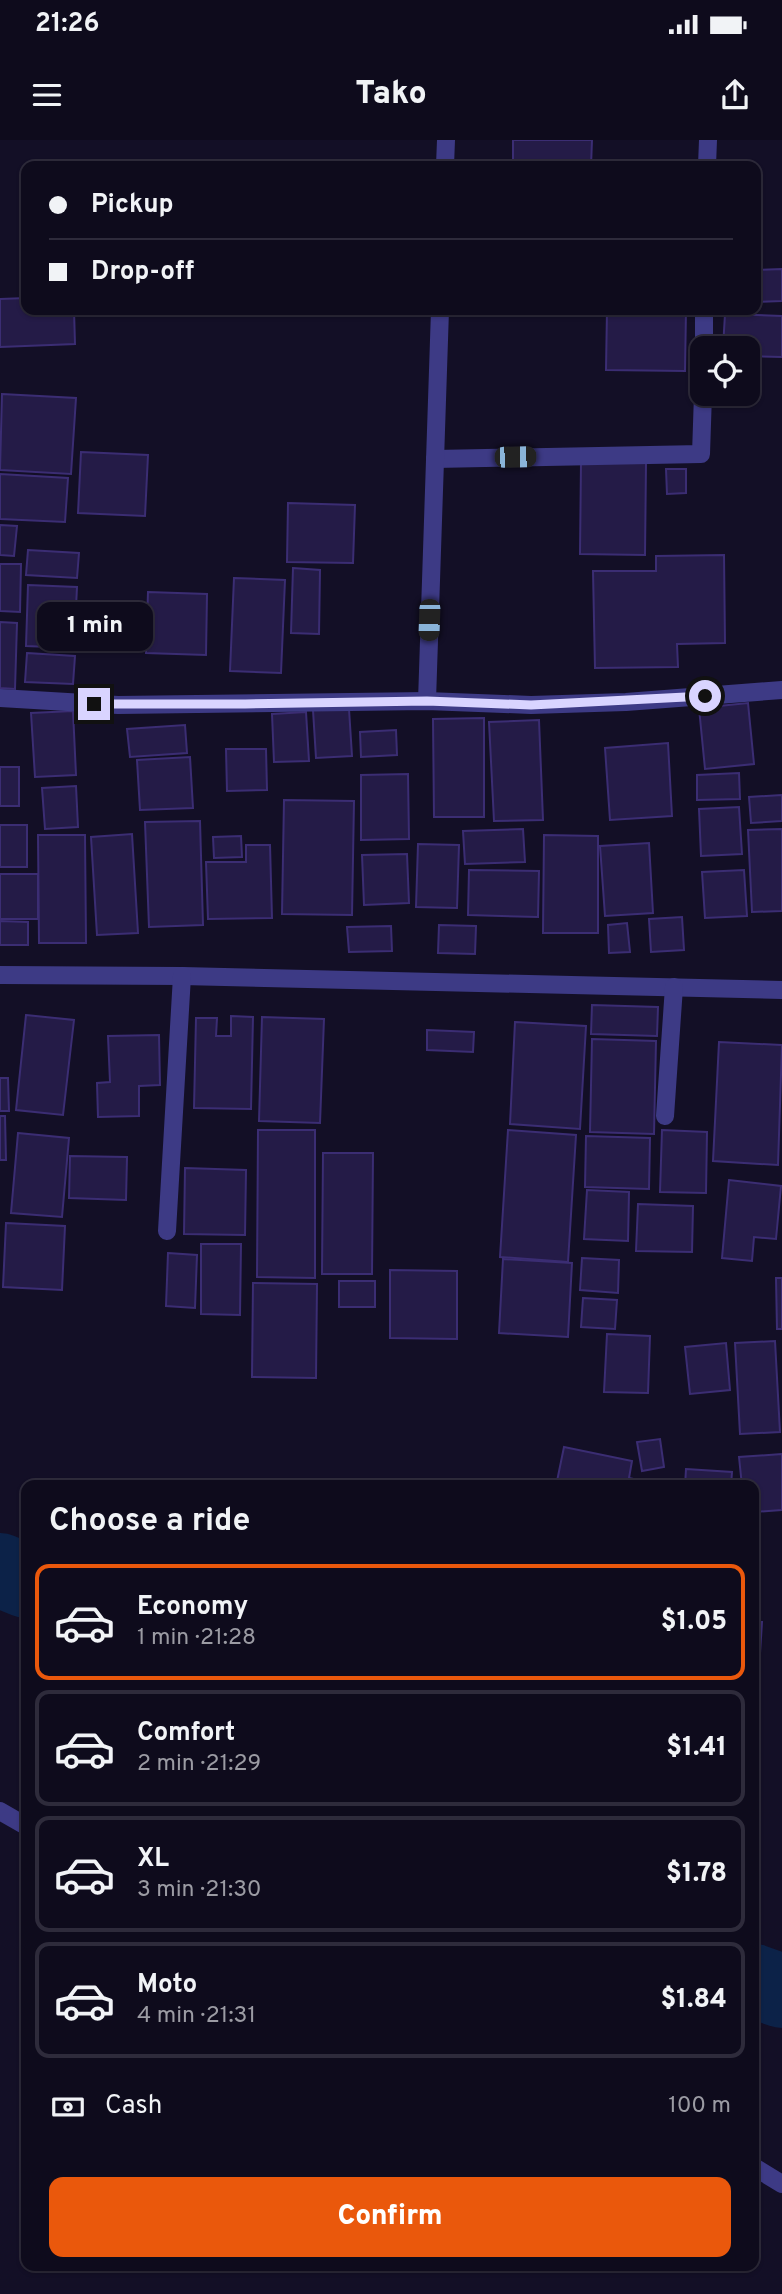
<!DOCTYPE html>
<html lang="en">
<head>
<meta charset="utf-8">
<style>
	:root { --surface:#0e0b1c; --page:#1c1929; --text:#f1f3f6; --muted:#9b9ba3; --line:#2e2b3b; --accent:#ea580c }
	body { margin:0; font-family:Overpass,sans-serif; background:var(--page); color:var(--text); height:100vh; display:flex; flex-direction:column; font-size:26px; white-space:nowrap }
	* { box-sizing:border-box; margin:0 }
	p { font-size:23px; color:var(--muted) }
	.icon { flex:none; width:38px; height:38px; fill:none; stroke:currentColor; stroke-width:2; stroke-linecap:round; stroke-linejoin:round }
	.map { position:relative; flex:1; overflow:hidden }
	.sheet { position:absolute; left:21px; top:1340px; width:738px; height:791px; display:flex; flex-direction:column; background:var(--surface); border-radius:14px; box-shadow:0 2px 5px #0004,0 0 0 2px var(--line) }
	.sheet>* { flex:none }
	.guide { position:absolute; left:21px; top:21px; width:740px; height:154px; border-radius:14px; box-shadow:0 2px 5px #0004,0 0 0 2px var(--line); display:grid; align-content:center; height:154px; padding:0 28px; background:var(--surface) }
	.buttons { position:absolute; left:690px; top:196px; display:grid; gap:14px }
	.buttons a { display:grid; place-items:center; width:70px; height:70px; border-radius:14px; background:var(--surface); box-shadow:0 2px 5px #0004,0 0 0 2px var(--line); font-size:35px }
	.end { position:absolute; width:32px; height:32px; margin:-16px; border:9px solid #d9d4ff; background:#111; box-shadow:0 0 0 4px #111 }
	.from { border-radius:50% }
	.bubble { position:absolute; height:49px; border-radius:14px; background:var(--surface); box-shadow:0 2px 5px #0004,0 0 0 2px var(--line); font-size:23px; font-weight:800; line-height:49px; text-align:center }
	.car { position:absolute; width:21px; height:42px; margin:-21px -10px; border-radius:9px; box-shadow:0 0 5px 2px #0007; background:linear-gradient(#222 24%,#8ab4d8 0 40%,#222 0 76%,#8ab4d8 0 86%,#222 0) }
	.guide b { display:flex; align-items:center; gap:24px; height:66px; font-size:26px }
	.guide b+b { border-top:2px solid var(--line) }
	.guide i { width:18px; height:18px; background:var(--text) }
	ul { padding:0; list-style:none }
	li { display:flex; align-items:center; gap:21px; height:116px; margin:0 14px 10px; padding:0 14px; border:4px solid var(--line); border-radius:14px }
	li div { flex:1 }
	li b { display:block; font-size:26px }
	li em { font-style:normal; font-weight:800 }
	li.active { border-color:var(--accent) }
	li>.icon { width:63px; height:63px; stroke-width:1.5 }
	h2 { padding:0 28px; font-size:32px; line-height:84px }
	.pay { display:flex; align-items:center; gap:18px; height:77px; padding:0 28px; font-size:26px }
	.pay p { margin-inline-start:auto }
	.primary-button { display:flex; gap:14px; margin-top:auto; padding:14px 28px }
	.primary-button a { flex:1; height:80px; border-radius:14px; background:var(--accent); color:#fff; font-size:28px; font-weight:800; line-height:80px; text-align:center }
	.status { display:flex; justify-content:space-between; align-items:center; height:49px; padding:0 35px; background:var(--surface); direction:ltr }
	.status svg { height:19px; fill:currentColor }
	header { display:flex; justify-content:space-between; align-items:center; height:91px; padding:0 28px; background:var(--surface); font-size:32px; font-weight:800 }
	.map>svg:first-child { display:block }
	.lines { fill:none; stroke-linecap:round; stroke-linejoin:round }
	.river { stroke:#0c2248; stroke-width:74 }
	.building { fill:#241b47; stroke:#3b2d73; stroke-width:2 }
	.minor { stroke:#3d3a85; stroke-width:18 }
	.route { stroke:#d9d4ff; stroke-width:9 }
</style>
</head>
<body>
<div class="status"><b>21:26</b><svg viewBox="0 0 49 12"><path d="M0 12V9h3v3zM5 12V6h3v6zM10 12V3h3v9zM15 12V0h3v12zM26 1h20v11H26zM47 4h2v5h-2z"/></svg></div>
<header><svg class="icon" aria-label="menu" viewBox="0 0 24 24"><path d="M4 6h16M4 12h16M4 18h16"/></svg>Tako<svg class="icon" aria-label="share" viewBox="0 0 24 24"><path d="M12 15V3M7 8l5-5 5 5M5 13v7h14v-7"/></svg></header>
<div class="map">
<svg width="782" height="2154" viewBox="0 0 782 2154">
	<rect width="100%" height="100%" fill="#130f26"/>
	<g class="lines">
		<g class="river">
			<path d="M 0,1430 L 26,1441"/>
			<path d="M 754,1841 L 782,1851"/>
		</g>
	</g>
	<g class="building">
		<path d="M 513,0 L 592,0 L 591,26 L 513,26 Z"/>
		<path d="M 478,22 L 504,23 L 504,26 L 478,26 Z"/>
		<path d="M 421,24 L 421,26 L 350,26 L 350,25 Z"/>
		<path d="M 782,129 L 782,161 L 756,162 L 756,130 Z"/>
		<path d="M 26,158 L 26,170 L 74,170 L 75,204 L 0,207 L 0,159 Z"/>
		<rect x="324" y="170" width="51" height="3"/>
		<path d="M 607,170 L 686,170 L 685,231 L 606,230 Z"/>
		<path d="M 725,174 L 782,176 L 782,217 L 747,216 L 747,208 L 723,208 Z"/>
		<path d="M 2,254 L 76,258 L 71,334 L 0,330 Z"/>
		<path d="M 81,312 L 148,315 L 145,376 L 78,373 Z"/>
		<path d="M 581,322 L 646,323 L 645,415 L 580,414 Z"/>
		<path d="M 666,329 L 686,329 L 686,353 L 667,354 Z"/>
		<path d="M 0,334 L 68,338 L 65,382 L 0,379 Z"/>
		<path d="M 288,363 L 355,365 L 353,423 L 287,422 Z"/>
		<path d="M 0,385 L 17,386 L 14,416 L 0,415 Z"/>
		<path d="M 28,410 L 79,413 L 77,438 L 26,435 Z"/>
		<path d="M 724,415 L 725,503 L 677,504 L 678,527 L 595,528 L 593,431 L 656,431 L 656,416 Z"/>
		<path d="M 0,424 L 21,424 L 20,472 L 0,471 Z"/>
		<path d="M 293,428 L 320,430 L 319,494 L 291,493 Z"/>
		<path d="M 234,438 L 285,440 L 281,533 L 230,531 Z"/>
		<path d="M 28,445 L 77,447 L 74,508 L 26,506 Z"/>
		<path d="M 148,452 L 207,454 L 206,515 L 146,513 Z"/>
		<path d="M 0,482 L 17,483 L 15,549 L 0,548 Z"/>
		<path d="M 27,513 L 75,516 L 73,544 L 25,542 Z"/>
		<path d="M 748,563 L 754,624 L 705,629 L 699,568 Z"/>
		<path d="M 349,569 L 352,616 L 316,618 L 313,570 Z"/>
		<path d="M 73,571 L 76,635 L 35,637 L 31,573 Z"/>
		<path d="M 306,572 L 309,621 L 274,622 L 272,574 Z"/>
		<path d="M 484,578 L 484,677 L 434,677 L 433,579 Z"/>
		<path d="M 539,580 L 543,680 L 494,681 L 489,582 Z"/>
		<path d="M 185,585 L 187,613 L 130,617 L 127,589 Z"/>
		<path d="M 396,590 L 397,615 L 361,617 L 360,592 Z"/>
		<path d="M 668,603 L 672,676 L 610,680 L 605,608 Z"/>
		<path d="M 226,609 L 266,609 L 267,650 L 227,651 Z"/>
		<path d="M 190,617 L 193,668 L 140,670 L 137,620 Z"/>
		<rect x="0" y="627" width="19" height="39"/>
		<path d="M 739,633 L 740,659 L 697,660 L 697,635 Z"/>
		<path d="M 408,634 L 409,699 L 361,700 L 361,635 Z"/>
		<path d="M 76,646 L 78,687 L 45,689 L 42,648 Z"/>
		<path d="M 782,655 L 782,681 L 751,683 L 749,657 Z"/>
		<path d="M 284,660 L 354,661 L 352,775 L 282,774 Z"/>
		<path d="M 739,667 L 742,714 L 701,716 L 699,669 Z"/>
		<path d="M 200,681 L 203,785 L 149,787 L 145,682 Z"/>
		<rect x="0" y="685" width="27" height="42"/>
		<path d="M 523,689 L 525,722 L 465,724 L 463,691 Z"/>
		<path d="M 782,689 L 782,771 L 752,772 L 748,690 Z"/>
		<path d="M 132,694 L 138,793 L 97,795 L 91,697 Z"/>
		<path d="M 38,695 L 85,695 L 86,803 L 39,803 Z"/>
		<path d="M 544,695 L 598,696 L 598,793 L 543,793 Z"/>
		<path d="M 241,696 L 242,717 L 214,718 L 213,697 Z"/>
		<path d="M 649,703 L 653,773 L 605,776 L 600,706 Z"/>
		<path d="M 418,704 L 459,705 L 457,768 L 416,767 Z"/>
		<path d="M 246,705 L 270,705 L 272,778 L 208,779 L 206,722 L 246,722 Z"/>
		<path d="M 407,714 L 409,763 L 364,765 L 362,715 Z"/>
		<path d="M 469,730 L 539,731 L 538,777 L 468,775 Z"/>
		<path d="M 744,730 L 747,776 L 705,778 L 702,732 Z"/>
		<rect x="0" y="734" width="38" height="45"/>
		<path d="M 682,777 L 684,810 L 651,812 L 649,779 Z"/>
		<path d="M 0,781 L 28,782 L 28,805 L 0,805 Z"/>
		<path d="M 627,783 L 630,812 L 609,813 L 608,785 Z"/>
		<path d="M 439,785 L 476,786 L 475,814 L 438,813 Z"/>
		<path d="M 391,786 L 392,811 L 349,812 L 347,787 Z"/>
		<path d="M 592,865 L 658,867 L 657,896 L 591,894 Z"/>
		<path d="M 26,875 L 74,880 L 63,975 L 16,970 Z"/>
		<path d="M 231,876 L 253,877 L 251,969 L 194,968 L 196,878 L 217,878 L 216,896 L 231,896 Z"/>
		<path d="M 262,877 L 324,879 L 320,983 L 259,981 Z"/>
		<path d="M 515,882 L 586,886 L 580,989 L 510,984 Z"/>
		<path d="M 427,890 L 474,892 L 473,912 L 427,910 Z"/>
		<path d="M 159,895 L 160,945 L 139,946 L 139,976 L 98,977 L 97,943 L 110,942 L 108,896 Z"/>
		<path d="M 592,899 L 656,901 L 654,994 L 590,992 Z"/>
		<path d="M 719,902 L 782,905 L 778,1025 L 713,1021 Z"/>
		<path d="M 0,938 L 8,938 L 9,971 L 0,971 Z"/>
		<path d="M 0,976 L 5,976 L 6,1020 L 0,1020 Z"/>
		<path d="M 258,990 L 315,990 L 315,1138 L 257,1137 Z"/>
		<path d="M 508,990 L 576,995 L 568,1122 L 500,1117 Z"/>
		<path d="M 662,990 L 707,992 L 706,1053 L 660,1052 Z"/>
		<path d="M 18,993 L 69,998 L 62,1077 L 11,1073 Z"/>
		<path d="M 586,996 L 650,998 L 649,1049 L 585,1047 Z"/>
		<path d="M 323,1013 L 373,1013 L 372,1134 L 322,1134 Z"/>
		<path d="M 70,1016 L 127,1017 L 126,1060 L 69,1058 Z"/>
		<path d="M 185,1028 L 246,1030 L 245,1095 L 184,1094 Z"/>
		<path d="M 729,1040 L 781,1046 L 776,1099 L 754,1097 L 752,1121 L 722,1118 Z"/>
		<path d="M 587,1050 L 629,1052 L 628,1101 L 584,1099 Z"/>
		<path d="M 638,1064 L 693,1066 L 692,1112 L 636,1111 Z"/>
		<path d="M 6,1083 L 65,1086 L 62,1150 L 3,1147 Z"/>
		<path d="M 201,1104 L 241,1104 L 240,1175 L 201,1174 Z"/>
		<path d="M 168,1113 L 197,1115 L 195,1168 L 166,1166 Z"/>
		<path d="M 582,1118 L 619,1120 L 618,1153 L 580,1150 Z"/>
		<path d="M 503,1119 L 572,1123 L 568,1197 L 499,1193 Z"/>
		<path d="M 390,1130 L 457,1131 L 457,1199 L 390,1198 Z"/>
		<path d="M 776,1138 L 782,1138 L 782,1189 L 777,1189 Z"/>
		<rect x="339" y="1141" width="36" height="26"/>
		<path d="M 253,1143 L 317,1144 L 316,1238 L 252,1237 Z"/>
		<path d="M 583,1158 L 617,1160 L 615,1189 L 581,1187 Z"/>
		<path d="M 607,1194 L 650,1196 L 648,1253 L 604,1252 Z"/>
		<path d="M 775,1201 L 780,1292 L 740,1294 L 735,1203 Z"/>
		<path d="M 726,1203 L 730,1250 L 690,1254 L 685,1207 Z"/>
		<path d="M 660,1299 L 664,1327 L 642,1331 L 637,1302 Z"/>
		<path d="M 564,1307 L 632,1321 L 629,1338 L 657,1344 L 657,1346 L 556,1346 Z"/>
		<path d="M 782,1314 L 782,1370 L 754,1372 L 754,1346 L 742,1346 L 739,1317 Z"/>
		<path d="M 686,1329 L 732,1332 L 731,1346 L 685,1346 Z"/>
		<path d="M 754,1482 L 762,1482 L 760,1513 L 754,1512 Z"/>
	</g>
	<g class="lines">
		<g class="minor">
			<path d="M 445,26 L 446,0"/>
			<path d="M 707,26 L 708,0"/>
			<path d="M 704,208 L 704,170"/>
			<path d="M 435,319 L 701,314 L 703,254"/>
			<path d="M 0,558 L 118,565 L 427,561 L 531,565 L 626,562 L 782,550"/>
			<path d="M 427,561 L 440,170"/>
			<path d="M 0,835 L 182,836 L 782,850"/>
			<path d="M 665,976 L 674,847"/>
			<path d="M 167,1091 L 182,836"/>
			<path d="M 0,1671 L 26,1686"/>
			<path d="M 754,2027 L 782,2044"/>
		</g>
	</g>
	<g class="lines">
		<path class="route" d="M 94,564 L 245,564 L 427,561 L 531,565 L 705,556"/>
	</g>
</svg>
<div class="buttons">
<a><svg class="icon" aria-label="locate" viewBox="0 0 24 24"><circle cx="12" cy="12" r="6"/><path d="M12 2v4M12 18v4M2 12h4M18 12h4"/></svg></a>
</div>
<i class="end from" style="left:705px;top:556px"></i>
<i class="end" style="left:94px;top:564px"></i>
<div class="bubble" style="left:37px;top:462px;width:116px">1 min</div>
<i class="car" style="left:515px;top:317px;rotate:89deg"></i>
<i class="car" style="left:429px;top:480px;rotate:182deg"></i>
<div class="guide">
<b><i class="from"></i>Pickup</b>
<b><i></i>Drop-off</b>
</div>
<section class="sheet">
<h2>Choose a ride</h2>
<ul>
<li class="active"><svg class="icon" aria-label="car" viewBox="0 0 24 24"><path d="M5 17H2v-5l4-1 3-4h7l3 4 3 1v5h-3M9 17h6M6 11h13"/><circle cx="7" cy="17" r="2"/><circle cx="17" cy="17" r="2"/></svg><div><b>Economy</b><p>1 min · 21:28</p></div><em>$1.05</em></li>
<li><svg class="icon" aria-label="car" viewBox="0 0 24 24"><path d="M5 17H2v-5l4-1 3-4h7l3 4 3 1v5h-3M9 17h6M6 11h13"/><circle cx="7" cy="17" r="2"/><circle cx="17" cy="17" r="2"/></svg><div><b>Comfort</b><p>2 min · 21:29</p></div><em>$1.41</em></li>
<li><svg class="icon" aria-label="car" viewBox="0 0 24 24"><path d="M5 17H2v-5l4-1 3-4h7l3 4 3 1v5h-3M9 17h6M6 11h13"/><circle cx="7" cy="17" r="2"/><circle cx="17" cy="17" r="2"/></svg><div><b>XL</b><p>3 min · 21:30</p></div><em>$1.78</em></li>
<li><svg class="icon" aria-label="car" viewBox="0 0 24 24"><path d="M5 17H2v-5l4-1 3-4h7l3 4 3 1v5h-3M9 17h6M6 11h13"/><circle cx="7" cy="17" r="2"/><circle cx="17" cy="17" r="2"/></svg><div><b>Moto</b><p>4 min · 21:31</p></div><em>$1.84</em></li>
</ul>
<div class="pay"><svg class="icon" aria-label="cash" viewBox="0 0 24 24"><path d="M3 7h18v10H3z"/><circle cx="12" cy="12" r="2"/></svg>Cash<p>100 m</p></div>
<div class="primary-button"><a>Confirm</a></div>
</section>
</div>
</body>
</html>
